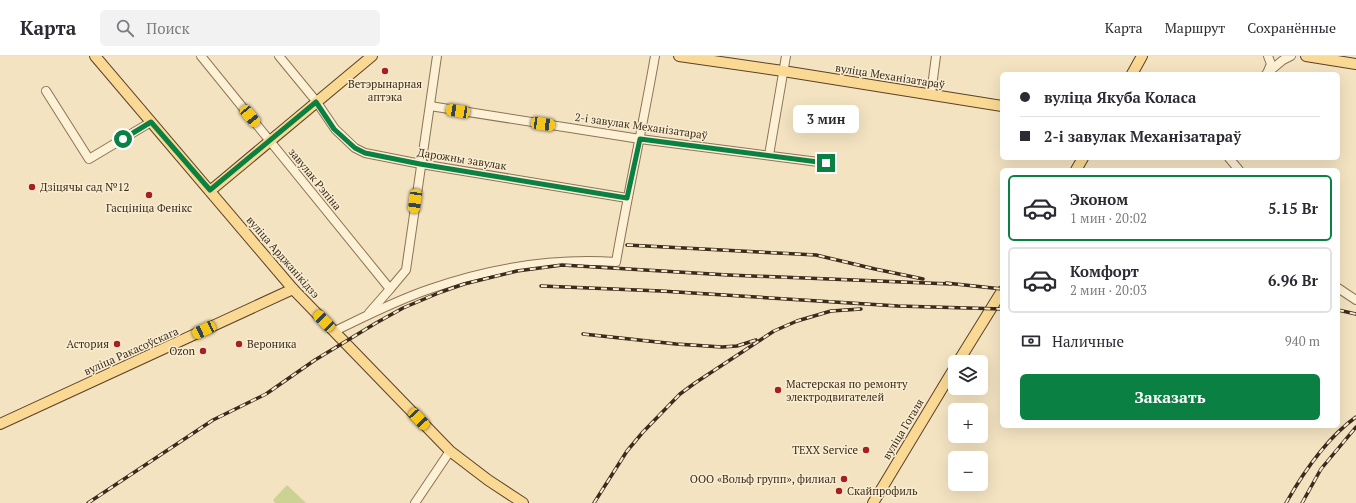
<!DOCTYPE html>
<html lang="ru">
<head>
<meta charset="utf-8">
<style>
	:root { --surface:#fff; --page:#f2f2f3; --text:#2b2b33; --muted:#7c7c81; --line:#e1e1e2; --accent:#0b8043 }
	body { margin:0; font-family:"PT Serif",serif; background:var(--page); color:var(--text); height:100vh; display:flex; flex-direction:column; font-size:15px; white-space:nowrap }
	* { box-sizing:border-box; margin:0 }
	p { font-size:13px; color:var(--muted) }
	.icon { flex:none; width:22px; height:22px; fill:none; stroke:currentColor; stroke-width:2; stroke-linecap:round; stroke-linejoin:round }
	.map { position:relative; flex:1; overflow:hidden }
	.side { position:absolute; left:1000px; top:112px; width:340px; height:260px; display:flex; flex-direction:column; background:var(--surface); border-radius:6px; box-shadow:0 4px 16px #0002 }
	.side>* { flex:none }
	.top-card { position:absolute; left:1000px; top:16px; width:340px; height:88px; border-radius:6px; box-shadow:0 4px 16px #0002; display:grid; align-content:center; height:88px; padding:0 20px; background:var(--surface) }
	.buttons { position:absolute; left:948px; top:299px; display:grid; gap:8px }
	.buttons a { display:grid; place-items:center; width:40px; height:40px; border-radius:6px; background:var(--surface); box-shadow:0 4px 16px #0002; font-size:20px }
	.end { position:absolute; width:18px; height:18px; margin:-9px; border:5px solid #0b8043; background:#fff; box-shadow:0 0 0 2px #fff }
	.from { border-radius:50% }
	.bubble { position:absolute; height:28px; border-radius:6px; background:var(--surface); box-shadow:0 4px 16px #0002; font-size:13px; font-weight:600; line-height:28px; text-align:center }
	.car { position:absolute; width:12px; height:24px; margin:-12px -6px; border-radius:5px; box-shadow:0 0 3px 1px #0007; background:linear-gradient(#f5c518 24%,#345 0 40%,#f5c518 0 76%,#345 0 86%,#f5c518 0) }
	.top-card b { display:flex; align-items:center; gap:14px; height:38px; font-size:15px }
	.top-card b+b { border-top:1px solid var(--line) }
	.top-card i { width:10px; height:10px; background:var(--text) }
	ul { padding:7px 0 0; list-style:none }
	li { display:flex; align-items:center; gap:12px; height:66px; margin:0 8px 6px; padding:0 12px; border:2px solid var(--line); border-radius:6px }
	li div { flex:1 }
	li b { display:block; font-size:15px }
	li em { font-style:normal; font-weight:600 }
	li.active { border-color:var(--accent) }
	li>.icon { width:36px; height:36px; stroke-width:1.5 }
	.pay { display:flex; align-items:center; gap:10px; height:44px; padding:0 20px; font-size:15px }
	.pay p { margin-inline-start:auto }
	.action { display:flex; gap:8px; margin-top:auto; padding:8px 20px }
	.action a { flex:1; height:46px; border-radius:6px; background:var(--accent); color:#fff; font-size:16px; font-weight:600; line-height:46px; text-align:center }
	header { display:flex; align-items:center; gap:24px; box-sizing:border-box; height:56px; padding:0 20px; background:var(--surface); border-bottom:1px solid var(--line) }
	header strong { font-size:19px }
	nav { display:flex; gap:22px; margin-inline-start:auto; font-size:14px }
	.search { width:280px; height:36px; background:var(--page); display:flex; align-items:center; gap:10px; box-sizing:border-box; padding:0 14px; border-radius:6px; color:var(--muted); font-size:15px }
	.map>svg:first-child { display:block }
	.green { fill:#cbd293 }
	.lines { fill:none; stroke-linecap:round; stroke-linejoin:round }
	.minor-casing { stroke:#8e7356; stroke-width:10 }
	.major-casing { stroke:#5b412b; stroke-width:12 }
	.minor { stroke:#fcf0d5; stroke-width:8 }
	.major { stroke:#fad994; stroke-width:10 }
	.rail-casing { stroke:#3c2b1c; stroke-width:3.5 }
	.rail { stroke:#f9edd1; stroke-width:2; stroke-dasharray:6; stroke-linecap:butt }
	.route { stroke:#0b8043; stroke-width:5 }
	.poi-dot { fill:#a42022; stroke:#f9edd1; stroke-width:1.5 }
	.labels { text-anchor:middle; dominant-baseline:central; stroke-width:3; stroke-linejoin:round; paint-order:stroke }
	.street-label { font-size:11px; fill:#3c2b1c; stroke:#f9edd1 }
	.poi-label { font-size:11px; fill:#3c2b1c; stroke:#f9edd1; text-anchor:start }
</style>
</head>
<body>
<header>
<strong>Карта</strong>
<div class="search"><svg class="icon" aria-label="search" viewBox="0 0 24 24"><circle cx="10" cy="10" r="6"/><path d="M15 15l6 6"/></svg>Поиск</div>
<nav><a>Карта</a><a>Маршрут</a><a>Сохранённые</a></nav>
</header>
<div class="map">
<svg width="1356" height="447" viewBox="0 0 1356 447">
	<rect width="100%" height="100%" fill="#f3e3c1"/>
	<path class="green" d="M 287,429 L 306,447 L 275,447 L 273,444 Z"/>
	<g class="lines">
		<g class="minor-casing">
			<g id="minor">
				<path d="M 201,0 L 390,233 L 369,257"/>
				<path d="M 279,0 L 316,45 L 335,73 L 355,92 L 365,97 L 421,108 L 627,142"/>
				<path d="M 1268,0 L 1271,8 L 1268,15"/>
				<path d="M 1266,18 L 1283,4 L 1291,0"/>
				<path d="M 46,35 L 89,103 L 151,66"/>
				<path d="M 931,38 L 936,0"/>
				<path d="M 430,50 L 640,83 L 826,107"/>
				<path d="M 769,99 L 786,0"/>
				<path d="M 1229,102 L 1239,114"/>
				<path d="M 1338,232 L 1356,244"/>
				<path d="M 390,233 L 406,214 L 437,0"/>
				<path d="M 335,275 C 366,260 397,244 430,233 C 490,212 553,202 616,206 C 628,137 643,69 655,0"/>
				<path d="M 415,447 L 450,395"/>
			</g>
		</g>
		<g class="major-casing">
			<g id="major">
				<path d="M 95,0 L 293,233 L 450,395 L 488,424 L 523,447"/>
				<path d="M 679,0 L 783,15 L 1002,50"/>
				<path d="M 1306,0 L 1356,8"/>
				<path d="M 1132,18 L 1142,0"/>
				<path d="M 1076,114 L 1083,102"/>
				<path d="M 210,135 L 372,0"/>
				<path d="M 958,306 L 1002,235"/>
				<path d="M 0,368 L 293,233"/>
				<path d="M 873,447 L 955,311"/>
			</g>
		</g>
		<use href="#minor" class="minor"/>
		<use href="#major" class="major"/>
		<g class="rail-casing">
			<g id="rail">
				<path d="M 627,189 L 816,199 L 875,213 L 923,223"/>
				<path d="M 946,227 L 1002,233"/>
				<path d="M 541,230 L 661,235 L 898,250 L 1002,253"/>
				<path d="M 1338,254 L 1356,258"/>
				<path d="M 583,278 L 676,288 L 722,291 L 737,290 L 756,284"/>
				<path d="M 88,447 L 213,364 L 266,338 L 315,304 L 376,267 L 403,252 L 441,236 L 464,228 L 517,215 L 562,209 L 728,219 L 951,228"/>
				<path d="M 594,447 L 627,395 L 643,376 L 680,338 L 695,327 L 774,275 L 797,265 L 831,255 L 861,253"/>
				<path d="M 1286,447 C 1303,417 1328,381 1356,361"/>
				<path d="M 1302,447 L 1321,413 L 1356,371"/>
			</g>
		</g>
		<use href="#rail" class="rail"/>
	</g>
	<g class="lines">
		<path class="route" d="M 123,83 L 151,66 L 210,134 L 316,46 L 334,73 L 355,92 L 365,97 L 420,108 L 627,142 L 640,83 L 826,107"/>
	</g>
	<g class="poi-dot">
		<circle cx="385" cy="15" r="4"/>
		<circle cx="32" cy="131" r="4"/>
		<circle cx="149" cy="139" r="4"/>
		<circle cx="117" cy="288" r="4"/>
		<circle cx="239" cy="288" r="4"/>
		<circle cx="203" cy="295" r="4"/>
		<circle cx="778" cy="334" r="4"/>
		<circle cx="866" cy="394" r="4"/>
		<circle cx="844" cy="423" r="4"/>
		<circle cx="839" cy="435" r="4"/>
	</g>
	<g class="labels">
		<g class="street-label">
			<text transform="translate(890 20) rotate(9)">вуліца Механізатараў</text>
			<text transform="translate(641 70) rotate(8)">2-і завулак Механізатараў</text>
			<text transform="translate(462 103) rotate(9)">Дарожны завулак</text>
			<text transform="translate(315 123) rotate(51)">завулак Рэпіна</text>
			<text transform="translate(283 201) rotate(49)">вуліца Арджанікідзэ</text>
			<text transform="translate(131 295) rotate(-24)">вуліца Ракасоўскага</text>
			<text transform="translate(903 373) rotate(-59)">вуліца Гогаля</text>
		</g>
		<g class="poi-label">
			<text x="385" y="28" text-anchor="middle">Ветэрынарная<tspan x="385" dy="13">аптэка</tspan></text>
			<text x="40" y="131">Дзіцячы сад №12</text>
			<text x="149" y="152" text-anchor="middle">Гасцініца Фенікс</text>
			<text x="109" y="288" text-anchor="end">Астория</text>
			<text x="247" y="288">Вероника</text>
			<text x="195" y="295" text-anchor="end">Ozon</text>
			<text x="786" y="328">Мастерская по ремонту<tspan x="786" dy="13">электродвигателей</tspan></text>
			<text x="858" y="394" text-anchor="end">TEXX Service</text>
			<text x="836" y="423" text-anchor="end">ООО «Вольф групп», филиал</text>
			<text x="847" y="435">Скайпрофиль</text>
		</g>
	</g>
</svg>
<div class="buttons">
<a><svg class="icon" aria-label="layers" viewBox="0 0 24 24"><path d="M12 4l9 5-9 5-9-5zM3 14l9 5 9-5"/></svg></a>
<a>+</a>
<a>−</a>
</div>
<i class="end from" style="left:123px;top:83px"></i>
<i class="end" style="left:826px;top:107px"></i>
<div class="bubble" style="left:793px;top:49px;width:66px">3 мин</div>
<i class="car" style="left:458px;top:55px;rotate:279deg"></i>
<i class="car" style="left:250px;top:60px;rotate:141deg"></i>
<i class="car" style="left:543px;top:68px;rotate:98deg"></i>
<i class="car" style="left:415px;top:145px;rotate:188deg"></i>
<i class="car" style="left:324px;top:265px;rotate:316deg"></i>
<i class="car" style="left:204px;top:274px;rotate:245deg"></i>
<i class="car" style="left:419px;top:363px;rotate:137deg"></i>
<div class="top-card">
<b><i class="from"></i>вуліца Якуба Коласа</b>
<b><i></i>2-і завулак Механізатараў</b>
</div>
<section class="side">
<ul>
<li class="active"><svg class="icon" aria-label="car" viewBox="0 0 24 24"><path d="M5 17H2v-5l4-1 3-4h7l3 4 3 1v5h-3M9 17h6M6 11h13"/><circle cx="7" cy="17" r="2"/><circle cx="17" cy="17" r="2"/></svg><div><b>Эконом</b><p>1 мин · 20:02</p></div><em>5.15 Br</em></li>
<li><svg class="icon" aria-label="car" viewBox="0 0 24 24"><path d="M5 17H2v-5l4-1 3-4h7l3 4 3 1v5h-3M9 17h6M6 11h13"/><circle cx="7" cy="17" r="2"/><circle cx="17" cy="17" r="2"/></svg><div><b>Комфорт</b><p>2 мин · 20:03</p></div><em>6.96 Br</em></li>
</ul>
<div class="pay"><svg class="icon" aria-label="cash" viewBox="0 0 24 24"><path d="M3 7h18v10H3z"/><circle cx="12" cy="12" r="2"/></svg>Наличные<p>940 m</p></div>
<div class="action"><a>Заказать</a></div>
</section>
</div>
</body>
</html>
